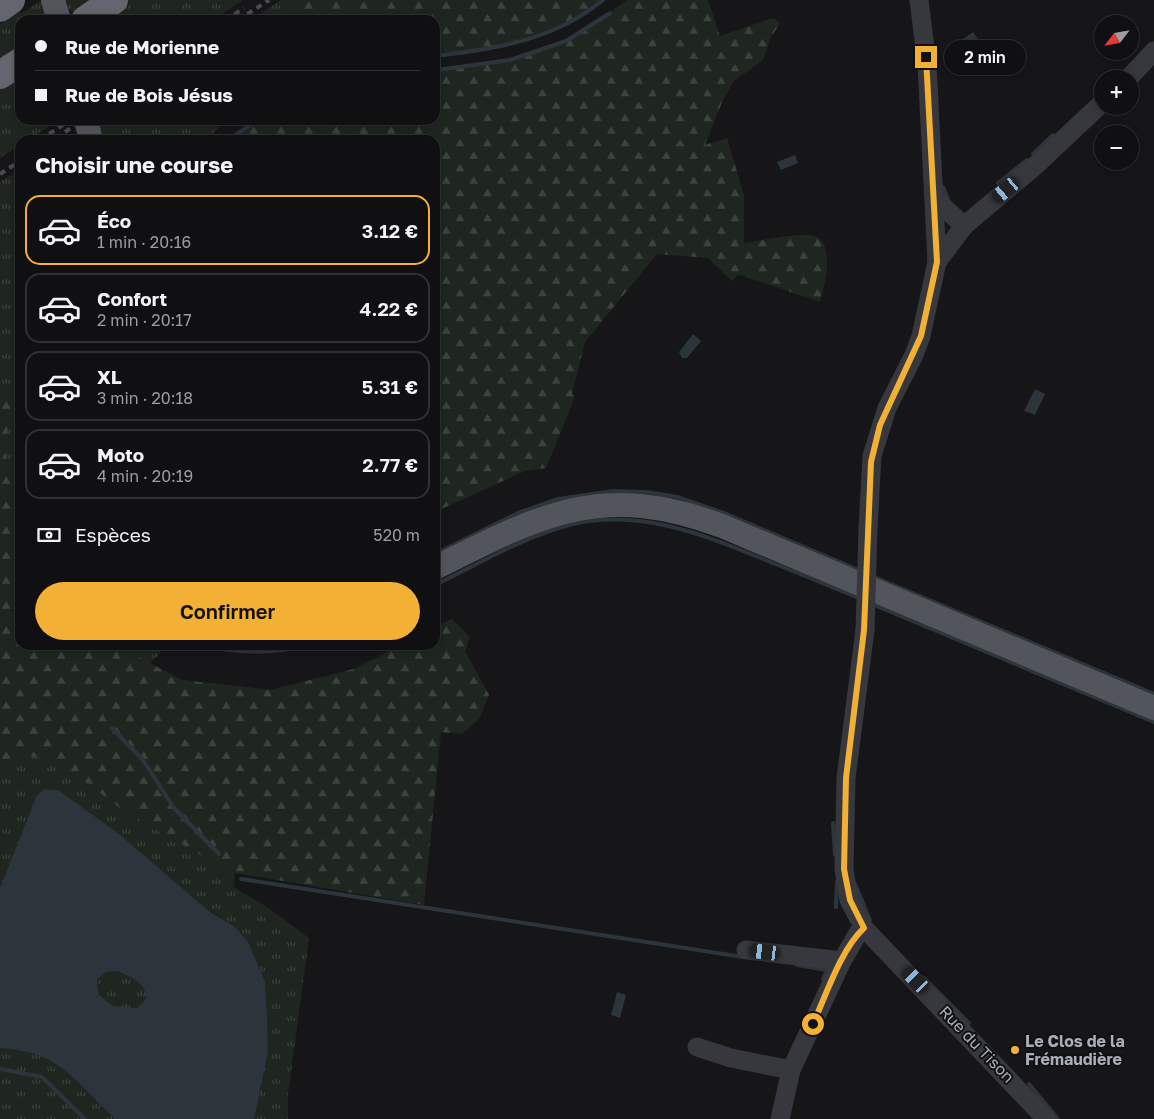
<!DOCTYPE html>
<html lang="fr">
<head>
<meta charset="utf-8">
<style>
	:root { --surface:#101012; --page:#1e1e20; --text:#f1f3f6; --muted:#9c9d9f; --line:#303032; --accent:#f2b134 }
	body { margin:0; font-family:"Golos Text",sans-serif; background:var(--page); color:var(--text); height:100vh; display:flex; flex-direction:column; font-size:19px; white-space:nowrap }
	* { box-sizing:border-box; margin:0 }
	p { font-size:16px; color:var(--muted) }
	.icon { flex:none; width:28px; height:28px; fill:none; stroke:currentColor; stroke-width:2; stroke-linecap:round; stroke-linejoin:round }
	.map { position:relative; flex:1; overflow:hidden }
	.drawer { position:absolute; left:15px; top:135px; width:425px; height:515px; display:flex; flex-direction:column; background:var(--surface); border-radius:15px; box-shadow:0 2px 8px #0003,0 0 0 1px var(--line) }
	.drawer>* { flex:none }
	.guide { position:absolute; left:15px; top:15px; width:425px; height:110px; border-radius:15px; box-shadow:0 2px 8px #0003,0 0 0 1px var(--line); display:grid; align-content:center; height:110px; padding:0 20px; background:var(--surface) }
	.needle { width:32px; rotate:239deg }
	.tools { position:absolute; left:1094px; top:15px; display:grid; gap:10px }
	.tools a { display:grid; place-items:center; width:45px; height:45px; border-radius:50%; background:var(--surface); box-shadow:0 2px 8px #0003,0 0 0 1px var(--line); font-size:25px }
	.end { position:absolute; width:22px; height:22px; margin:-11px; border:6px solid #f2b134; background:#111; box-shadow:0 0 0 2px #111 }
	.from { border-radius:50% }
	.bubble { position:absolute; height:35px; border-radius:18px; background:var(--surface); box-shadow:0 2px 8px #0003,0 0 0 1px var(--line); font-size:16px; font-weight:600; line-height:35px; text-align:center }
	.car { position:absolute; width:15px; height:30px; margin:-15px -8px; border-radius:6px; box-shadow:0 0 4px 1px #0007; background:linear-gradient(#222 24%,#8ab4d8 0 40%,#222 0 76%,#8ab4d8 0 86%,#222 0) }
	.guide b { display:flex; align-items:center; gap:18px; height:48px; font-size:19px }
	.guide b+b { border-top:1px solid var(--line) }
	.guide i { width:12px; height:12px; background:var(--text) }
	ul { padding:0; list-style:none }
	li { display:flex; align-items:center; gap:15px; height:70px; margin:0 10px 8px; padding:0 10px; border:2px solid var(--line); border-radius:15px }
	li div { flex:1 }
	li b { display:block; font-size:19px }
	li em { font-style:normal; font-weight:600 }
	li.active { border-color:var(--accent) }
	li>.icon { width:45px; height:45px; stroke-width:1.5 }
	h2 { padding:0 20px; font-size:22px; line-height:60px }
	.pay { display:flex; align-items:center; gap:12px; height:55px; padding:0 20px; font-size:19px }
	.pay p { margin-inline-start:auto }
	.button { display:flex; gap:10px; margin-top:auto; padding:10px 20px }
	.button a { flex:1; height:58px; border-radius:30px; background:var(--accent); color:#111; font-size:20px; font-weight:600; line-height:58px; text-align:center }
	.map>svg:first-child { display:block }
	.grass { fill:url(#grass-tufts) }
	.forest { fill:url(#forest-firs) }
	.water { fill:#2c353c; fill-rule:evenodd }
	.lines { fill:none; stroke-linecap:round; stroke-linejoin:round }
	.stream { stroke:#2c353c; stroke-width:4 }
	.minor { stroke:#37383d; stroke-width:19 }
	.major { stroke:#53555c; stroke-width:24 }
	.highway { stroke:#63666e; stroke-width:28 }
	.rail { stroke:#4a4c52; stroke-width:4; stroke-dasharray:6 5; stroke-linecap:butt }
	.minor-bridge { stroke:#37383d; stroke-width:19 }
	.route { stroke:#f2b134; stroke-width:6 }
	.poi-dot { fill:#f2b134; stroke:#111113; stroke-width:2 }
	.labels { text-anchor:middle; dominant-baseline:central; stroke-width:4; stroke-linejoin:round; paint-order:stroke }
	.poi-label { font-size:16px; font-weight:bold; fill:#a8adb8; stroke:#111113; text-anchor:start }
	.street-label { font-size:16px; fill:#a8adb8; stroke:#111113 }
</style>
</head>
<body>
<div class="map">
<svg width="1154" height="1119" viewBox="0 0 1154 1119">
	<defs>
		<pattern id="grass-tufts" width="24" height="20" patternUnits="userSpaceOnUse" patternTransform="scale(1.25)"><rect width="24" height="20" fill="#1e261f"/><path d="M3 7l-1-3M5 7V3M7 7l1-3M15 17l-1-3M17 17v-4M19 17l1-3" fill="none" stroke="#3c433d"/></pattern>
		<pattern id="forest-firs" width="22" height="20" patternUnits="userSpaceOnUse" patternTransform="scale(1.25)"><rect width="22" height="20" fill="#1e261f"/><path d="M5 1l3.5 6h-7zM16 11l3.5 6h-7z" fill="#3c433d"/></pattern>
	</defs>
	<rect width="100%" height="100%" fill="#161618"/>
	<g class="grass">
		<path d="M 42,0 L 47,20 L 20,20 L 20,57 L 0,70 L 0,24 L 19,10 L 22,13 Z"/>
		<path d="M 66,0 L 104,0 L 75,13 L 69,10 Z"/>
		<path d="M 127,0 L 243,0 L 213,20 L 97,20 Z"/>
		<path d="M 281,0 L 300,0 L 269,20 L 250,20 Z"/>
		<path d="M 20,72 L 20,120 L 59,120 L 28,140 L 20,140 L 20,145 L 0,158 L 0,86 Z"/>
		<path d="M 98,120 L 224,120 L 225,121 L 206,140 L 105,140 Z"/>
		<path d="M 20,169 L 20,645 L 162,645 L 159,655 L 149,663 L 182,680 L 271,690 L 354,669 L 401,645 L 435,645 L 435,627 L 452,619 L 470,638 L 235,866 L 234,887 L 270,909 L 309,938 L 288,1094 L 288,1119 L 0,1119 L 0,182 Z"/>
	</g>
	<g class="forest">
		<path d="M 300,0 L 601,0 C 575,29 519,45 481,50 C 466,53 450,51 435,53 L 435,20 L 269,20 Z"/>
		<path d="M 627,0 L 708,0 L 720,36 L 773,18 L 780,23 L 770,39 L 763,60 L 734,81 L 722,102 L 705,145 L 727,138 L 744,195 L 744,243 C 760,241 803,231 817,237 C 825,241 827,252 827,261 C 828,274 823,289 820,302 L 738,274 L 732,281 L 708,258 L 657,254 L 585,342 L 572,394 L 575,397 L 546,468 L 525,471 L 435,512 L 435,140 L 229,140 L 257,120 L 435,120 L 435,70 L 510,60 L 566,41 L 588,28 Z"/>
		<path d="M 12,393 L 5,455 L 20,514 L 20,645 L 126,645 L 142,659 L 182,680 L 271,690 L 354,669 L 401,645 L 435,645 L 435,627 L 452,619 L 470,638 L 465,651 L 489,695 L 479,719 L 462,734 L 441,732 L 424,905 L 230,872 L 124,811 L 72,772 L 37,757 L 12,756 L 0,774 L 0,396 Z"/>
	</g>
	<g class="water">
		<path d="M 973,32 L 978,39 L 962,50 L 957,43 Z"/>
		<path d="M 795,155 L 798,163 L 781,170 L 777,162 Z"/>
		<path d="M 693,334 L 701,341 L 687,358 L 682,358 L 679,352 Z"/>
		<path d="M 1035,389 L 1045,394 L 1035,415 L 1024,411 Z"/>
		<path d="M 45,789 L 58,790 L 119,834 L 211,913 L 235,927 L 248,942 L 265,982 L 267,1016 L 268,1052 L 254,1119 L 116,1119 C 73,1081 63,1052 0,1048 L 0,888 L 37,795 ZM 118,971 C 131,978 146,981 146,999 L 137,1008 L 113,1006 L 99,995 L 96,980 L 106,972 Z"/>
		<path d="M 617,992 L 626,995 L 620,1018 L 611,1015 Z"/>
	</g>
	<g class="lines">
		<g class="stream">
			<path d="M 435,56 C 495,49 555,40 603,0"/>
			<path d="M 437,70 L 510,60 L 566,41 L 610,13"/>
			<path d="M 229,140 L 257,120"/>
			<path d="M 1033,154 L 1053,135"/>
			<path d="M 998,183 L 1027,160"/>
			<path d="M 943,187 L 948,199"/>
			<path d="M 435,554 L 518,513 L 558,499 L 613,491 L 647,492 L 677,497 L 724,513 L 861,571"/>
			<path d="M 872,576 L 1154,694"/>
			<path d="M 435,585 C 480,563 525,536 573,524 C 641,509 702,534 763,559 C 796,572 829,586 861,599"/>
			<path d="M 872,604 L 1154,722"/>
			<path d="M 201,645 C 233,652 272,655 304,645"/>
			<path d="M 112,728 L 143,760 L 174,808 L 219,854"/>
			<path d="M 833,823 L 835,855"/>
			<path d="M 241,879 L 743,957"/>
			<path d="M 855,884 L 870,920"/>
			<path d="M 836,907 L 837,882"/>
			<path d="M 797,965 L 827,970 L 823,979"/>
			<path d="M 923,977 L 969,1023"/>
			<path d="M 0,1069 L 42,1077 L 85,1119"/>
			<path d="M 1029,1084 L 1058,1119"/>
		</g>
		<g class="minor">
			<path d="M 919,0 L 927,64 L 937,262"/>
			<path d="M 1128,79 L 1154,51"/>
			<path d="M 935,199 L 964,226"/>
			<path d="M 868,528 L 872,456 L 887,408 L 914,355 L 921,336 L 937,262 L 964,226 L 1035,166 L 1102,103"/>
			<path d="M 865,630 L 846,778 L 844,869 L 849,900 L 864,928 L 1046,1119"/>
			<path d="M 746,950 L 842,961"/>
			<path d="M 697,1047 L 731,1058 L 791,1070"/>
			<path d="M 780,1119 L 791,1070 L 842,961 L 858,933 L 864,928"/>
		</g>
		<g class="major">
			<path d="M 53,0 L 59,20"/>
			<path d="M 86,120 L 91,140"/>
			<path d="M 435,568 C 543,514 601,481 722,526 L 1154,708"/>
		</g>
		<g class="highway">
			<path d="M 0,8 L 11,0"/>
			<path d="M 85,20 L 114,0"/>
			<path d="M 0,75 L 20,62"/>
		</g>
		<g class="rail">
			<path d="M 225,20 L 244,8"/>
			<path d="M 238,20 L 269,0"/>
			<path d="M 65,132 L 83,120"/>
			<path d="M 40,140 L 70,120"/>
			<path d="M 0,174 L 20,161"/>
		</g>
		<path class="minor-bridge" d="M 865,630 L 868,528"/>
	</g>
	<g class="lines">
		<path class="route" d="M 813,1024 C 826,995 841,949 864,928 L 850,900 L 844,869 L 846,778 L 864,630 L 871,462 L 880,425 L 921,336 L 937,262 L 926,57"/>
	</g>
	<circle class="poi-dot" cx="1015" cy="1050" r="5"/>
	<g class="labels">
		<g class="poi-label">
			<text x="1025" y="1041">Le Clos de la<tspan x="1025" dy="18">Frémaudière</tspan></text>
		</g>
		<g class="street-label">
			<text transform="translate(977 1044) rotate(46)">Rue du Tison</text>
		</g>
	</g>
</svg>
<div class="tools">
<a><svg class="needle" viewBox="-14 -14 28 28"><path d="M0-13l5 13h-10z" fill="#e53935"/><path d="M0 13l5-13h-10z" fill="#9c9d9f"/></svg></a>
<a>+</a>
<a>−</a>
</div>
<i class="end from" style="left:813px;top:1024px"></i>
<i class="end" style="left:926px;top:57px"></i>
<div class="bubble" style="left:944px;top:40px;width:82px">2 min</div>
<i class="car" style="left:1006px;top:190px;rotate:230deg"></i>
<i class="car" style="left:765px;top:952px;rotate:277deg"></i>
<i class="car" style="left:916px;top:980px;rotate:316deg"></i>
<div class="guide">
<b><i class="from"></i>Rue de Morienne</b>
<b><i></i>Rue de Bois Jésus</b>
</div>
<section class="drawer">
<h2>Choisir une course</h2>
<ul>
<li class="active"><svg class="icon" aria-label="car" viewBox="0 0 24 24"><path d="M5 17H2v-5l4-1 3-4h7l3 4 3 1v5h-3M9 17h6M6 11h13"/><circle cx="7" cy="17" r="2"/><circle cx="17" cy="17" r="2"/></svg><div><b>Éco</b><p>1 min · 20:16</p></div><em>3.12 €</em></li>
<li><svg class="icon" aria-label="car" viewBox="0 0 24 24"><path d="M5 17H2v-5l4-1 3-4h7l3 4 3 1v5h-3M9 17h6M6 11h13"/><circle cx="7" cy="17" r="2"/><circle cx="17" cy="17" r="2"/></svg><div><b>Confort</b><p>2 min · 20:17</p></div><em>4.22 €</em></li>
<li><svg class="icon" aria-label="car" viewBox="0 0 24 24"><path d="M5 17H2v-5l4-1 3-4h7l3 4 3 1v5h-3M9 17h6M6 11h13"/><circle cx="7" cy="17" r="2"/><circle cx="17" cy="17" r="2"/></svg><div><b>XL</b><p>3 min · 20:18</p></div><em>5.31 €</em></li>
<li><svg class="icon" aria-label="car" viewBox="0 0 24 24"><path d="M5 17H2v-5l4-1 3-4h7l3 4 3 1v5h-3M9 17h6M6 11h13"/><circle cx="7" cy="17" r="2"/><circle cx="17" cy="17" r="2"/></svg><div><b>Moto</b><p>4 min · 20:19</p></div><em>2.77 €</em></li>
</ul>
<div class="pay"><svg class="icon" aria-label="cash" viewBox="0 0 24 24"><path d="M3 7h18v10H3z"/><circle cx="12" cy="12" r="2"/></svg>Espèces<p>520 m</p></div>
<div class="button"><a>Confirmer</a></div>
</section>
</div>
</body>
</html>
